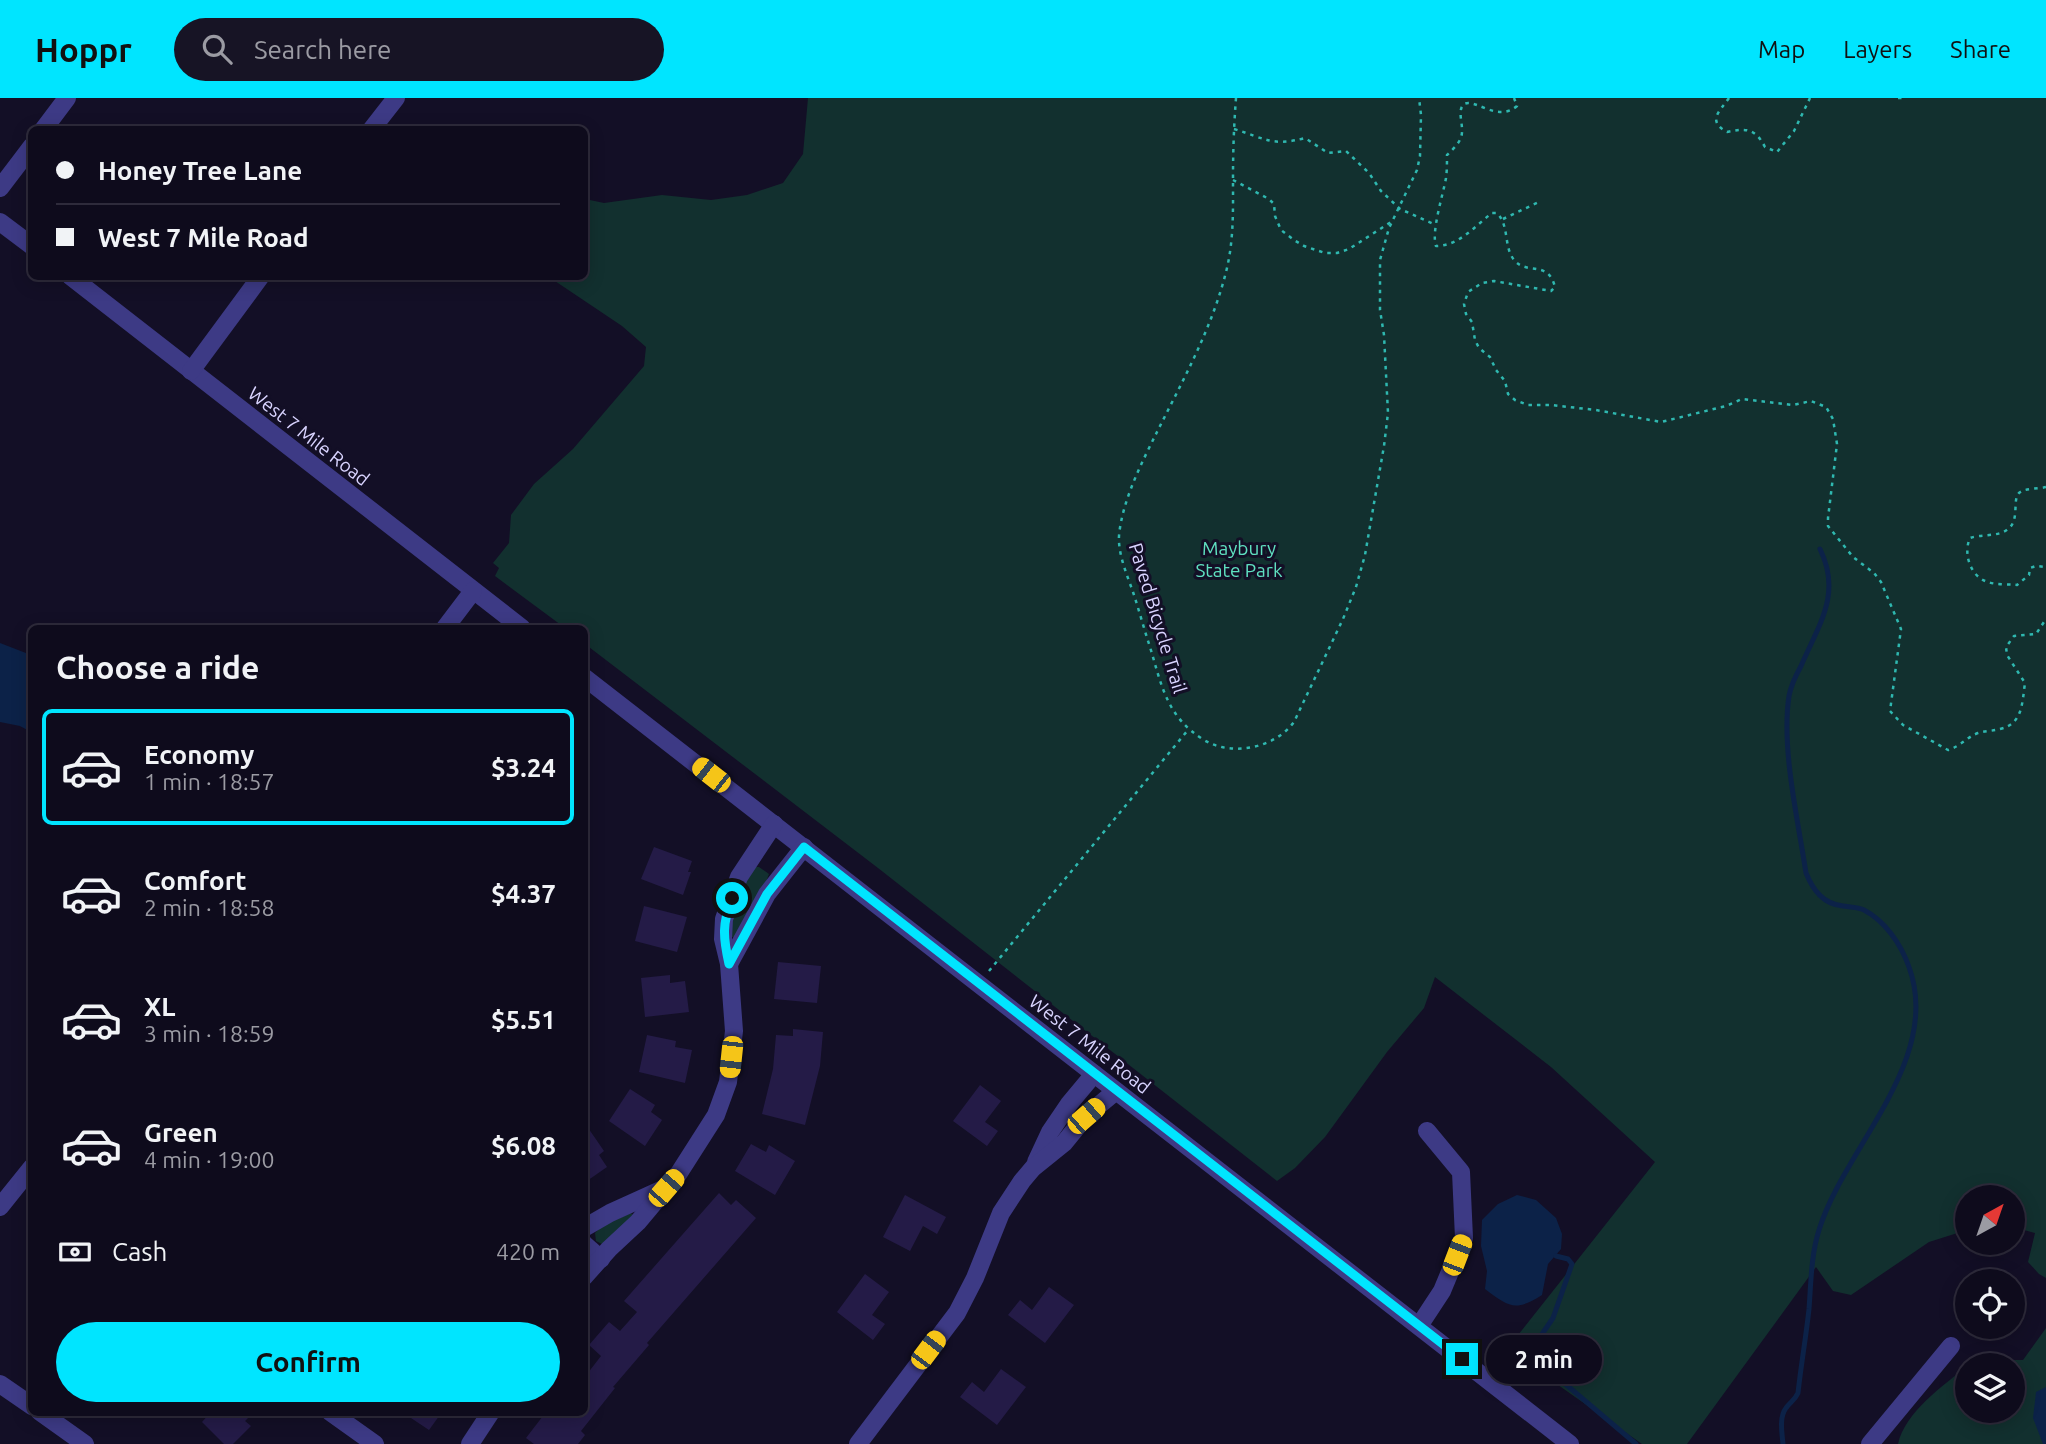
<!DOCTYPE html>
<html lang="en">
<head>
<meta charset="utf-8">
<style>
	:root { --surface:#0e0b1c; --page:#171425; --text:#f1f3f6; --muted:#9b9ba3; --line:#2e2b3b; --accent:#00e5ff }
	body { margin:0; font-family:Ubuntu,sans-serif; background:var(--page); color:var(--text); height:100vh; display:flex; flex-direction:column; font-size:26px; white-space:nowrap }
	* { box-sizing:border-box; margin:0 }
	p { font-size:23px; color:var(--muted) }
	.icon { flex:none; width:38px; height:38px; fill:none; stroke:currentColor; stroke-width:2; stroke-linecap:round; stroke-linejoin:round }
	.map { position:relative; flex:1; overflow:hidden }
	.side { position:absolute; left:28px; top:527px; width:560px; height:791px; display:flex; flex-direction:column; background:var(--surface); border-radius:10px; box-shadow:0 4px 18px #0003,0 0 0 2px var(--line) }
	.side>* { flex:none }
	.banner { position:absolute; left:28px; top:28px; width:560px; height:154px; border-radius:10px; box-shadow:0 4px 18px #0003,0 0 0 2px var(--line); display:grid; align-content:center; height:154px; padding:0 28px; background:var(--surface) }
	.needle { width:46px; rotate:40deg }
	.controls { position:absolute; left:1955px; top:1087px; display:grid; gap:14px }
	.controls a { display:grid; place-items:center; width:70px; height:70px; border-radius:50%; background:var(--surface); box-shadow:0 4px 18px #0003,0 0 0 2px var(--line); font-size:35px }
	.end { position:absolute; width:32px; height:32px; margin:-16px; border:9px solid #00e5ff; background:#111; box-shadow:0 0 0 4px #111 }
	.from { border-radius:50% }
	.bubble { position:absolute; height:49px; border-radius:24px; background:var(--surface); box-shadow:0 4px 18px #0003,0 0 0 2px var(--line); font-size:23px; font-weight:600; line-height:49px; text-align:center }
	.car { position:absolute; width:21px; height:42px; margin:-21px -10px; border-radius:9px; box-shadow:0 0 5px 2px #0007; background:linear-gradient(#f5c518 24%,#345 0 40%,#f5c518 0 76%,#345 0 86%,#f5c518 0) }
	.banner b { display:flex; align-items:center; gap:24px; height:66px; font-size:26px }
	.banner b+b { border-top:2px solid var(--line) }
	.banner i { width:18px; height:18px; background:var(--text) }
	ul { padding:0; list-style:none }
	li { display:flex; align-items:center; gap:21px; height:116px; margin:0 14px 10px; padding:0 14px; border:4px solid transparent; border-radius:10px }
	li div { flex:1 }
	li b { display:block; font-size:26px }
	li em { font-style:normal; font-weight:600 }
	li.current { border-color:var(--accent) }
	li>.icon { width:63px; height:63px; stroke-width:1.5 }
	h2 { padding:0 28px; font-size:32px; line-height:84px }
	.pay { display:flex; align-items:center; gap:18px; height:77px; padding:0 28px; font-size:26px }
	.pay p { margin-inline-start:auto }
	.primary-button { display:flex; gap:14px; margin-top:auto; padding:14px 28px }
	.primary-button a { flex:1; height:80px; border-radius:42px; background:var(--accent); color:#111; font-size:28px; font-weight:600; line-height:80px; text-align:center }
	header { display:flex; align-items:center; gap:42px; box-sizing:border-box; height:98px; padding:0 35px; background:var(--accent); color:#111 }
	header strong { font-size:33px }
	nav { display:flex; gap:38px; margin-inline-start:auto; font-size:24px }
	.search { width:490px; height:63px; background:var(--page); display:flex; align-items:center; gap:18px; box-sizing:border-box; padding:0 24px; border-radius:38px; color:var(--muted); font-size:26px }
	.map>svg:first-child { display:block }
	.green { fill:#12302f }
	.water { fill:#0c2248 }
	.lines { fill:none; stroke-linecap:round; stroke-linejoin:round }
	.stream { stroke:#0c2248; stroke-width:5 }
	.building { fill:#241b47 }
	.path { stroke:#2fb8b0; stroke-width:2.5; stroke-dasharray:3.5 5; stroke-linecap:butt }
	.minor { stroke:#3d3a85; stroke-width:18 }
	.route { stroke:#00e5ff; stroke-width:9 }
	.labels { text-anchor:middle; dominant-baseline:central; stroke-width:6; stroke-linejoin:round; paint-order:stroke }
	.street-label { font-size:19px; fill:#d9d4ff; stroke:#130f26 }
	.park-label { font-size:19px; fill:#5fe0c0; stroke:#130f26 }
</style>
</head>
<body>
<header>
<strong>Hoppr</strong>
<div class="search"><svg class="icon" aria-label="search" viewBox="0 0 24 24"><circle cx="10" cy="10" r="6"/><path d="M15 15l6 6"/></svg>Search here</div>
<nav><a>Map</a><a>Layers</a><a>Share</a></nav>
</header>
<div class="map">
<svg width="2046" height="1346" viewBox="0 0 2046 1346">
	<rect width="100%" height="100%" fill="#130f26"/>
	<g class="green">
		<path d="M 808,0 L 2046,0 L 2046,1180 L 2039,1176 L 2028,1164 L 2035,1135 L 2013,1129 L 2012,1099 L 1967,1099 L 1967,1132 L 1929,1144 L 1851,1197 L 1833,1193 L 1816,1169 L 1687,1346 L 1642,1346 L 1507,1251 L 1655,1064 L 1551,969 L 1435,879 L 1424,910 L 1387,954 L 1325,1039 L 1295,1070 L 1277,1083 L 878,770 L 585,546 L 584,530 L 565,530 L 495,478 L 499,470 L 493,465 L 509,445 L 511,417 L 534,386 L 573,351 L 644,268 L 646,249 L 622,228 L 549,179 L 584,178 L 585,101 L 604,105 L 662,97 L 711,102 L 747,97 L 783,85 L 803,56 Z"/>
		<path d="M 754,769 L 759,769 L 769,776 L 766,784 L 750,809 L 735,839 L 730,839 C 731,816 739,786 754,769 Z"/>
		<path d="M 631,1115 L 633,1117 L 632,1120 L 602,1146 L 596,1143 L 595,1135 L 602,1128 Z"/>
		<path d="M 2046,1230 L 2046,1346 L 1898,1346 C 1905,1314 1943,1288 1967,1268 L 1967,1312 L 2012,1312 L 2012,1267 L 1968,1267 L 2005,1262 L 2023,1262 Z"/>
	</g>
	<g class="water">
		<path d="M 0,545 L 31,557 L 31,634 L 20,628 L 0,624 Z"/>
		<path d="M 1517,1097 L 1536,1102 L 1556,1120 L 1562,1136 L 1561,1151 L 1548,1166 L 1542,1197 C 1515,1214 1509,1209 1485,1191 L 1487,1173 L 1481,1148 L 1482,1122 L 1498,1106 Z"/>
		<path d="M 2046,1289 L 2046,1346 L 2043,1346 L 2033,1320 L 2036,1294 Z"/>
	</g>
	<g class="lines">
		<g class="stream">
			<path d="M 1556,1158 L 1568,1161 L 1572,1166 L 1553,1220 L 1536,1245 L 1537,1262 L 1636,1346"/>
			<path d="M 1783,1346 C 1782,1335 1779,1319 1786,1310 C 1790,1304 1795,1302 1798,1295 C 1801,1267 1806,1239 1809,1211 C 1811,1185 1811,1157 1819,1132 C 1844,1050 1943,962 1909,869 C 1901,846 1885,823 1864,812 C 1858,809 1849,809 1843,808 C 1823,806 1813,792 1806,775 C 1798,722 1781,650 1789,598 C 1791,587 1796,577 1801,568 C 1819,526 1842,496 1820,451"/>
		</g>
	</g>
	<g class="building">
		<path d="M 654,749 L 692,763 L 688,774 L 691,774 L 683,797 L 641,781 Z"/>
		<path d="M 644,808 L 687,819 L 677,854 L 635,843 Z"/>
		<path d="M 778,864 L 821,868 L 817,905 L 774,901 Z"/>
		<path d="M 670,877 L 670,885 L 685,883 L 689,914 L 645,919 L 641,880 Z"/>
		<path d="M 793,931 L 823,934 L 820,968 L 805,1027 L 762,1016 L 773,971 L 776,937 L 793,938 Z"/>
		<path d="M 647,937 L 676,943 L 675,949 L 692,952 L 685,985 L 639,974 Z"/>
		<path d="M 980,987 L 1001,1003 L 985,1024 L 998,1033 L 987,1048 L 953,1023 Z"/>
		<path d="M 630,991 L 655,1007 L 651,1014 L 662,1022 L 645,1048 L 609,1023 Z"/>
		<path d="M 584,1024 L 604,1053 L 599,1057 L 607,1069 L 584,1085 Z"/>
		<path d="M 751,1046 L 766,1054 L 769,1047 L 795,1063 L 775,1097 L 735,1073 Z"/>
		<path d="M 719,1095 L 731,1107 L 736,1102 L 756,1120 L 647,1245 L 649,1247 L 613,1289 L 615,1290 L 581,1333 L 585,1337 L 578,1346 L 534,1346 L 526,1340 L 546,1314 L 584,1314 L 584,1280 L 601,1258 L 589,1247 L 609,1224 L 620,1233 L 637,1214 L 624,1203 Z"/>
		<path d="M 905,1097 L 946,1119 L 937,1136 L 923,1128 L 910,1153 L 883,1139 Z"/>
		<path d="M 865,1176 L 889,1194 L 872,1217 L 885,1226 L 873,1242 L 837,1214 Z"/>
		<path d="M 1049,1189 L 1074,1207 L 1045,1245 L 1008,1217 L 1020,1202 L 1032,1212 Z"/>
		<path d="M 1001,1271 L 1026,1289 L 997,1327 L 960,1299 L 972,1284 L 984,1294 Z"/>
		<path d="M 211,1314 L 254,1314 L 245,1323 L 251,1328 L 233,1346 L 224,1346 L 202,1324 Z"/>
		<path d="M 402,1314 L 442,1314 L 429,1332 Z"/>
	</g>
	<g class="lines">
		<g class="path">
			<path d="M 1236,0 C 1234,26 1233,53 1233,79 C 1233,111 1234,143 1226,174 C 1212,230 1183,282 1157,334 C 1142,364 1122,403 1119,438 C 1118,456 1127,477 1133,494 C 1139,512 1144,531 1150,549 C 1162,589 1167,619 1204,642 C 1232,659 1275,650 1294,624 L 1343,521 L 1356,489 L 1365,457 L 1384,348 L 1388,315 L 1384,237 L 1380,212 L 1380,162 L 1389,130 L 1417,72 L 1420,58 L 1421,17 L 1419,0"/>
			<path d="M 1514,0 L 1517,8 C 1497,25 1476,0 1464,6 C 1456,13 1465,29 1461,39 C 1459,46 1452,52 1447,57 C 1447,65 1447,73 1446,80 C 1443,97 1431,134 1436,148 C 1459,148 1475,128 1492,115 L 1497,115 C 1510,128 1503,150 1515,163 C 1528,177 1548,162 1555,189 L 1551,193 L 1494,183 L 1482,185 L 1468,194 L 1464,206 L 1466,216 L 1472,224 L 1475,242 L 1479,250 L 1490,259 L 1496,272 L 1505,283 L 1508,296 L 1515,302 L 1528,307 L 1551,307 L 1596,312 L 1661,324 L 1726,308 L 1742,301 L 1793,307 L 1811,303 L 1826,309 L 1833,321 L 1837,346 L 1828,420 L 1828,428 L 1853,459 L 1874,475 L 1881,484 L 1901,531 L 1890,613 L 1903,627 L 1948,652 C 1961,648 1967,639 1978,635 C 1985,633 1993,633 2000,631 C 2023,626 2022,605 2025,585 L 2007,557 L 2006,549 L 2014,538 L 2036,536 L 2046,521"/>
			<path d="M 1729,0 C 1719,14 1707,23 1727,34 C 1746,30 1755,30 1765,49 L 1777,54 L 1794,33 L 1810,0"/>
			<path d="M 1898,0 L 1906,0"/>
			<path d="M 1234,31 C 1264,40 1272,49 1305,40 L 1328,55 L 1346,53 L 1369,75 L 1381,93 L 1400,111 L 1436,127"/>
			<path d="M 1233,82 L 1269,101 L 1274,106 L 1275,118 L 1281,132 L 1294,142 L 1304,148 L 1325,155 L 1337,155 L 1349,151 L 1391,124"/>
			<path d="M 1503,121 L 1541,103"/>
			<path d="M 2046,389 C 2039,391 2024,390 2019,395 C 2012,402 2020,422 2008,431 C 1999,439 1981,436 1970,440 C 1963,455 1970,479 1988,484 C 1996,487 2008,486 2017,487 L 2029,477 L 2030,470 L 2036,468 L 2046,469"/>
			<path d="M 989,873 L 1188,632"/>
		</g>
		<g class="minor">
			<path d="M 43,32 L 67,0"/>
			<path d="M 371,32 L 396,0"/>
			<path d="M 0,90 L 32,48"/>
			<path d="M 0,124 L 32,148"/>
			<path d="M 70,178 L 522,530"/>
			<path d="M 191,273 L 261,178"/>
			<path d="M 445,530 L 473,493"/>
			<path d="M 584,579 L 1570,1346"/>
			<path d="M 729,866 L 767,796 L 804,749"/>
			<path d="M 1036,1064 L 1050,1034 L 1069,1006 L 1094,976"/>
			<path d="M 0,1109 L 32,1069"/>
			<path d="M 584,1130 L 610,1115 L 663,1091"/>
			<path d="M 584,1146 L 601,1161"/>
			<path d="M 584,1179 L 609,1151 L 638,1124 L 679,1075 L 716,1017 L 728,984 L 734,933 L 729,866 L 723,841 L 724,821 L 739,779 L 774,726"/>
			<path d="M 1419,1228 L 1442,1193 L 1464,1140 L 1461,1074 L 1427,1033"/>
			<path d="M 0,1286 L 32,1308"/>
			<path d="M 40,1314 L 85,1346"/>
			<path d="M 330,1314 L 375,1346"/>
			<path d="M 470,1346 L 491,1314"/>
			<path d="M 858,1346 L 957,1215 L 975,1180 L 1001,1115 L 1022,1083 L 1033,1070 L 1064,1045 L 1086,1018 L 1116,993"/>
			<path d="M 1870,1346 L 1951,1248"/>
		</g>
	</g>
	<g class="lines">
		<path class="route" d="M 732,800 C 722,826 723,839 729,866 L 767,796 L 804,749 L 1462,1261"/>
	</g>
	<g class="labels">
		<g class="street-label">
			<text transform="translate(309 338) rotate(38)">West 7 Mile Road</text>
			<text transform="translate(1158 520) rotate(73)">Paved Bicycle Trail</text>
			<text transform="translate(1090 946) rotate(38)">West 7 Mile Road</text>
		</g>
		<g class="park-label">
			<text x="1239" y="450">Maybury<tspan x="1239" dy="22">State Park</tspan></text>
		</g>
	</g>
</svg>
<div class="controls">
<a><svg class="needle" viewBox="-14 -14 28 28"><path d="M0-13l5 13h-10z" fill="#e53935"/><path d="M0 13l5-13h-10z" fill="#9b9ba3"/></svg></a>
<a><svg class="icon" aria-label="locate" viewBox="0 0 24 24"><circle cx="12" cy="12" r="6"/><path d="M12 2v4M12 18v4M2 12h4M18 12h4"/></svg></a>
<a><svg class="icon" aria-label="layers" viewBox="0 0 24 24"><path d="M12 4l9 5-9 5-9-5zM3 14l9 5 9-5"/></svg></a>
</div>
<i class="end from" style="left:732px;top:800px"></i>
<i class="end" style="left:1462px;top:1261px"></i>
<div class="bubble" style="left:1486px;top:1237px;width:116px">2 min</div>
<i class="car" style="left:711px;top:677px;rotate:308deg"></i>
<i class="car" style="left:731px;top:959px;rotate:186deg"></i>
<i class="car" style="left:1086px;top:1018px;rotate:49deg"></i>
<i class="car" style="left:666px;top:1090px;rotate:41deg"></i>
<i class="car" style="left:1457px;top:1157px;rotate:21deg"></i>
<i class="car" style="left:928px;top:1252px;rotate:37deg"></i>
<div class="banner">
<b><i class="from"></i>Honey Tree Lane</b>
<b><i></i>West 7 Mile Road</b>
</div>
<section class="side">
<h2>Choose a ride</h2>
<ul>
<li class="current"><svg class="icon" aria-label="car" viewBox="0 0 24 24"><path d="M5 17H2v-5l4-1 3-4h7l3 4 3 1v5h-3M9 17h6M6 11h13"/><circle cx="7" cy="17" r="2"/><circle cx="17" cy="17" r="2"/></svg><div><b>Economy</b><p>1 min · 18:57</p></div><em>$3.24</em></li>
<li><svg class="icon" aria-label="car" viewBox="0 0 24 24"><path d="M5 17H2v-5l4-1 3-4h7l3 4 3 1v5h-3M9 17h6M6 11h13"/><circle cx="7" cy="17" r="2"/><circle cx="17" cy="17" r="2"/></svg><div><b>Comfort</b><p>2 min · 18:58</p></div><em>$4.37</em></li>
<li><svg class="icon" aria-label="car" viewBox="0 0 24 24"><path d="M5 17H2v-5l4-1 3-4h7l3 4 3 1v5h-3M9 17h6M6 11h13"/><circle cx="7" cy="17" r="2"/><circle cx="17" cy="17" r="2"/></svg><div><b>XL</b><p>3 min · 18:59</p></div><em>$5.51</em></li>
<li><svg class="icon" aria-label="car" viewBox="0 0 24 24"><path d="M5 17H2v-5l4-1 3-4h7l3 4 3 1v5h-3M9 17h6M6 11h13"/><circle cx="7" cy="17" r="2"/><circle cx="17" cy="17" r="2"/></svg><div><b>Green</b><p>4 min · 19:00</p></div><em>$6.08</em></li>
</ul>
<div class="pay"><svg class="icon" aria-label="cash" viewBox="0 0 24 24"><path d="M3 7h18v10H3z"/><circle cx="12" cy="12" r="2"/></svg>Cash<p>420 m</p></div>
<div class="primary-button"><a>Confirm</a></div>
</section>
</div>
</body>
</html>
